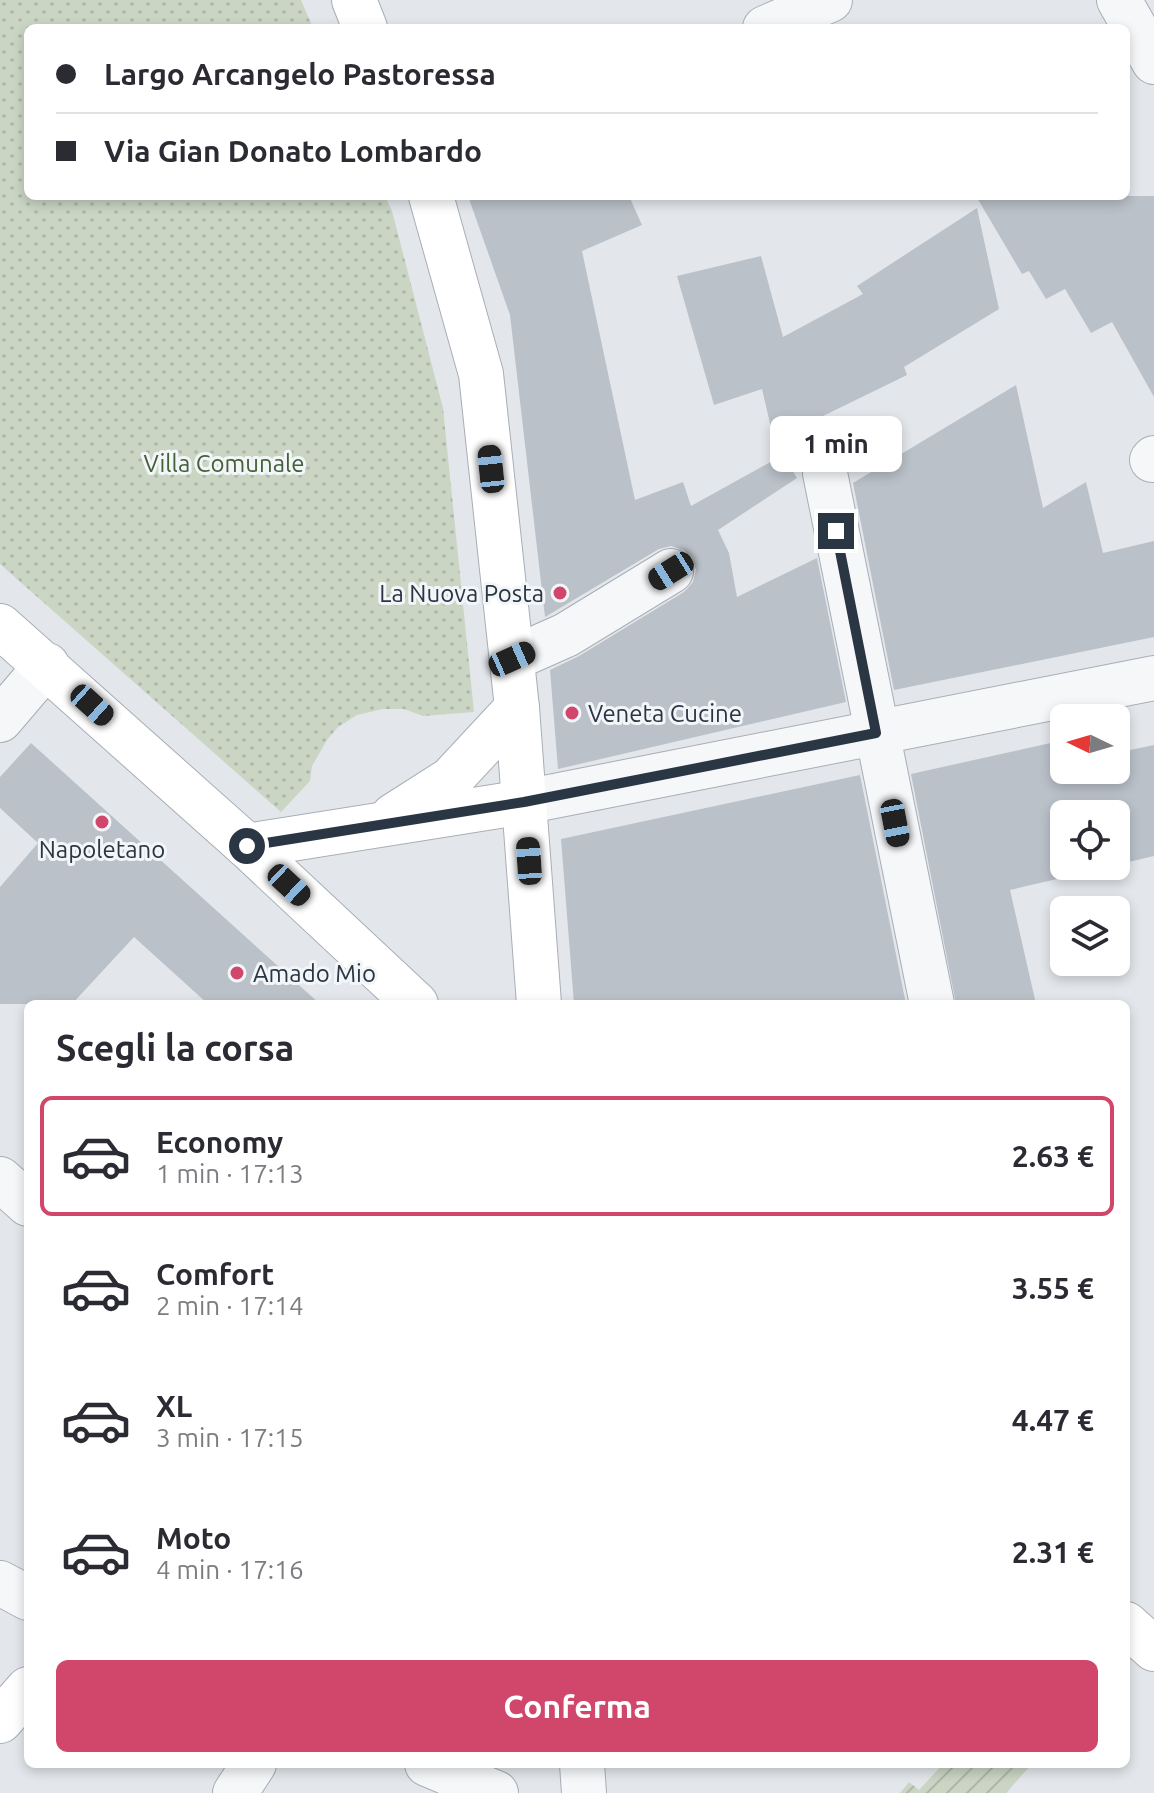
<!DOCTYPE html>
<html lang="it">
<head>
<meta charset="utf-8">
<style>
	:root { --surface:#fff; --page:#f2f2f3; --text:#2b2b33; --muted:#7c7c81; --line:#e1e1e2; --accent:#d1476b }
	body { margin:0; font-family:Ubuntu,sans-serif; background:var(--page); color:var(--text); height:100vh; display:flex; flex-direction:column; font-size:30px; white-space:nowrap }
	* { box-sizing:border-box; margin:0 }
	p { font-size:26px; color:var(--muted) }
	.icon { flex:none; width:44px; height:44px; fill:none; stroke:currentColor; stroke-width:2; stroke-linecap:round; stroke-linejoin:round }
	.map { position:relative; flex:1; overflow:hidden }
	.side { position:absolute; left:24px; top:1000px; width:1106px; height:768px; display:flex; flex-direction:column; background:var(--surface); border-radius:12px; box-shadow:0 4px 12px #0003 }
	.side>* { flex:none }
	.guide { position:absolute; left:24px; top:24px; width:1106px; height:176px; border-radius:12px; box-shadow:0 4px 12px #0003; display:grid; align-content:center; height:176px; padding:0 32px; background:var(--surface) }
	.needle { width:52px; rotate:275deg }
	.buttons { position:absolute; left:1050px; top:704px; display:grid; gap:16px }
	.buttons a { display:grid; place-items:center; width:80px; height:80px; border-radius:12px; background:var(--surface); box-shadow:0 4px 12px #0003; font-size:40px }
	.end { position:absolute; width:36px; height:36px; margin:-18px; border:10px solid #2a3644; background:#fff; box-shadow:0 0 0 4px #fff }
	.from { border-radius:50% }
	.bubble { position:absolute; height:56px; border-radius:12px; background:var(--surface); box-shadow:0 4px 12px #0003; font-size:26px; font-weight:700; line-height:56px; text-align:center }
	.car { position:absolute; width:24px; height:48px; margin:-24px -12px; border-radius:10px; box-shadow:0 0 6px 2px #0007; background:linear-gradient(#222 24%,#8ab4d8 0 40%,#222 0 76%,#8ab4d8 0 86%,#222 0) }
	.guide b { display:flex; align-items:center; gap:28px; height:76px; font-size:30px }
	.guide b+b { border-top:2px solid var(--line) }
	.guide i { width:20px; height:20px; background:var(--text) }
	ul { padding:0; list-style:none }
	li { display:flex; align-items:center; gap:24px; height:120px; margin:0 16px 12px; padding:0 16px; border:4px solid transparent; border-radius:12px }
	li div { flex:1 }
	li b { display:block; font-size:30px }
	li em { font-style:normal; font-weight:700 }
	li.current { border-color:var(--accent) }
	li>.icon { width:72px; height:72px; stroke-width:1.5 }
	h2 { padding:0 32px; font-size:36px; line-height:96px }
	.cta { display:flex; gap:16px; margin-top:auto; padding:16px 32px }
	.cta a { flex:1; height:92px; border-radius:12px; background:var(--accent); color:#fff; font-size:32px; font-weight:700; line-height:92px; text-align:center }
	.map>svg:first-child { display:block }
	.grass { fill:url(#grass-dots) }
	.garden { fill:url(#garden-furrows) }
	.building { fill:#bac1c9 }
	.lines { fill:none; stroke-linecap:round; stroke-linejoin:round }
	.street-casing { stroke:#a8aeb6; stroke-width:46 }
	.secondary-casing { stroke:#a8aeb6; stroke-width:46 }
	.street { stroke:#f6f7f9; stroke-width:44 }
	.secondary { stroke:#fff; stroke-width:44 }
	.route { stroke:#2a3644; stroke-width:10 }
	.poi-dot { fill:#d1476b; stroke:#f3f6f8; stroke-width:3 }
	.labels { text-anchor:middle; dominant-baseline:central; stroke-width:6; stroke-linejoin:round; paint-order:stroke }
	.park-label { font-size:24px; fill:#436037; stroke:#f3f6f8 }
	.poi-label { font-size:24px; fill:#2a3644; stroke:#f3f6f8; text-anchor:start }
</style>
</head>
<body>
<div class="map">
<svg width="1154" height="1793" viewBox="0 0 1154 1793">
	<defs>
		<pattern id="grass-dots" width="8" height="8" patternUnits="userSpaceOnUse" patternTransform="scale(2)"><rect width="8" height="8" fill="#cad5c4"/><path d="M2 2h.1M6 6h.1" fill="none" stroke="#aeb7aa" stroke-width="1.8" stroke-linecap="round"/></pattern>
		<pattern id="garden-furrows" width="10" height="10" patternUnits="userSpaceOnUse" patternTransform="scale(2)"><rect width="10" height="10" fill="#cad5c4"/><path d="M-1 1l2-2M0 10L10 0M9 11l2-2" fill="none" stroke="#aeb7aa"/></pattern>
	</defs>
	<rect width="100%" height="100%" fill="#e3e7eb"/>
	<path class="grass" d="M 0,0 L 301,0 L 313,28 L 28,28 L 28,196 L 385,196 L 392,211 L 443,408 L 474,712 L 423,716 L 404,709 L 383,709 L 357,715 L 338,727 L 327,740 L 312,766 L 310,781 L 281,812 L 0,564 Z"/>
	<path class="garden" d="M 943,1764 L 1032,1764 L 1006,1793 L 900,1793 L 909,1782 L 919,1790 Z"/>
	<g class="building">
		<path d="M 468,196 L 629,196 L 642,225 L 582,251 L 635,500 L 683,482 L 691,506 L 783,455 L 797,478 L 718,530 L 729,553 L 737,597 L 817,558 L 846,702 L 558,769 L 550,670 L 579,656 L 684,592 L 693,582 L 696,570 L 692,557 L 684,550 L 671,546 L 659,549 L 545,617 L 510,315 Z"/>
		<path d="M 976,196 L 1154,196 L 1154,397 L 1112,322 L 1091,333 L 1065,289 L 1046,299 L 1029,271 L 1022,274 Z"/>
		<path d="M 977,208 L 999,309 L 904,367 L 907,375 L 821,417 L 772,432 L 762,389 L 714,405 L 677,276 L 761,256 L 783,337 L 863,294 L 857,286 Z"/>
		<path d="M 1016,385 L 1043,508 L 1086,482 L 1103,553 L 1154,541 L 1154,637 L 894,690 L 853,483 Z"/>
		<path d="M 1064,740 L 1064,770 L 1116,770 L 1116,753 L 1154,745 L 1154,856 L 1116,865 L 1116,814 L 1064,814 L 1064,866 L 1113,866 L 1010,890 L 1036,1004 L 956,1004 L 911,774 Z"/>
		<path d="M 31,743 L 320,1004 L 208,1004 L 134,937 L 72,1004 L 0,1004 L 0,887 L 38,843 L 0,808 L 0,777 Z"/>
		<path d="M 860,775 L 906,1004 L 574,1004 L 561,839 Z"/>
	</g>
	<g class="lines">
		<g class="street-casing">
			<g id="street">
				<path d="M 1119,0 L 1154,62"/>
				<path d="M 765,28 L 830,0"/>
				<path d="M 1152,460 L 1154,458"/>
				<path d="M 825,473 L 932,1004"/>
				<path d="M 512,659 L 566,635 L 671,571"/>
				<path d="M 0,720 L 47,665"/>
				<path d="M 524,802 L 1154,678"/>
				<path d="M 0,1179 L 28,1204"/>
				<path d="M 0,1583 L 28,1598"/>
				<path d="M 427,1764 L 496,1793"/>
				<path d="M 582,1764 L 584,1793"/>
				<path d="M 235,1793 L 254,1764"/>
			</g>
		</g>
		<g class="secondary-casing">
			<g id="secondary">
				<path d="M 354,0 L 365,28"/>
				<path d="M 431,196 L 481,374 L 517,708 L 539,1004"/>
				<path d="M 0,626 L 247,846 L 416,1004"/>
				<path d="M 393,816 L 451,779 L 517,708"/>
				<path d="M 247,846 L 524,802"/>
				<path d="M 1126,1624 L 1154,1649"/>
				<path d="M 0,1721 L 28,1689"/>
			</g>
		</g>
		<use href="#street" class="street"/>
		<use href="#secondary" class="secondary"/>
	</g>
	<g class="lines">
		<path class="route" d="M 247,846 L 524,802 L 876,733 L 836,531"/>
	</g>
	<g class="poi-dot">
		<circle cx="560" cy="593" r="8"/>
		<circle cx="572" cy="713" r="8"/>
		<circle cx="102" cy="822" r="8"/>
		<circle cx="237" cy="973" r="8"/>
	</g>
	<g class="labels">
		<g class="park-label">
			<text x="224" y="463">Villa Comunale</text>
		</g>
		<g class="poi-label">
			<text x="544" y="593" text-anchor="end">La Nuova Posta</text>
			<text x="588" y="713">Veneta Cucine</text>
			<text x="102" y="849" text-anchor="middle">Napoletano</text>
			<text x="253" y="973">Amado Mio</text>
		</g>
	</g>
</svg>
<div class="buttons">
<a><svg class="needle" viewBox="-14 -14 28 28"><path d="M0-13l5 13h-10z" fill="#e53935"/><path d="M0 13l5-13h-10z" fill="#7c7c81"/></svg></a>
<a><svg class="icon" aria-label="locate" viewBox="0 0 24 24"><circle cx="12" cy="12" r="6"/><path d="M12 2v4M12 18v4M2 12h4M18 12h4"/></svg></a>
<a><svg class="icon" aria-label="layers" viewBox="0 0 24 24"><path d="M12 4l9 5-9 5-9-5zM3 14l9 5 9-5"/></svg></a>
</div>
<i class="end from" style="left:247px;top:846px"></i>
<i class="end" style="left:836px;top:531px"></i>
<div class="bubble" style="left:770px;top:416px;width:132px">1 min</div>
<i class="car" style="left:491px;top:469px;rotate:354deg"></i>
<i class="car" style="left:671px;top:571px;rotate:238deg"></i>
<i class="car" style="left:512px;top:659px;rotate:66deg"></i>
<i class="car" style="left:92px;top:705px;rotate:132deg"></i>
<i class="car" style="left:895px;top:823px;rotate:169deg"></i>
<i class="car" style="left:529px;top:861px;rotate:356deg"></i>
<i class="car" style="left:289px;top:885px;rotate:133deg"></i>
<div class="guide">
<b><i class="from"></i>Largo Arcangelo Pastoressa</b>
<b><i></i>Via Gian Donato Lombardo</b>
</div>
<section class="side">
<h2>Scegli la corsa</h2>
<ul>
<li class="current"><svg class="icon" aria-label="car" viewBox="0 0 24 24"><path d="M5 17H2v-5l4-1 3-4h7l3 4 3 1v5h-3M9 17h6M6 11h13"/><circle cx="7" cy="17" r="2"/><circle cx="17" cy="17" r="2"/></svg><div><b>Economy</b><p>1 min · 17:13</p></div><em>2.63 €</em></li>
<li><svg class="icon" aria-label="car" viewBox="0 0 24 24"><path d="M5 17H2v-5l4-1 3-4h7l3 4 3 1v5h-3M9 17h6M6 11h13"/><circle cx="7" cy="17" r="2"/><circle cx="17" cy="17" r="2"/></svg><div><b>Comfort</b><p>2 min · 17:14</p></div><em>3.55 €</em></li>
<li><svg class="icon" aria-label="car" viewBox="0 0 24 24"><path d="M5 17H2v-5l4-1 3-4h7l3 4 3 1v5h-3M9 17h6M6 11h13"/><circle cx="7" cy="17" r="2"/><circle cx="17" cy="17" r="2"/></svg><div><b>XL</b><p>3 min · 17:15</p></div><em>4.47 €</em></li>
<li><svg class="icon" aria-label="car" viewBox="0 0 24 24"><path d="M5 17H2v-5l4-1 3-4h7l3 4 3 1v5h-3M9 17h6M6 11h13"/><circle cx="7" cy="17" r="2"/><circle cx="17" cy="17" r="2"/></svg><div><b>Moto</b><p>4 min · 17:16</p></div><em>2.31 €</em></li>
</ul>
<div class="cta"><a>Conferma</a></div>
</section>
</div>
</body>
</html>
